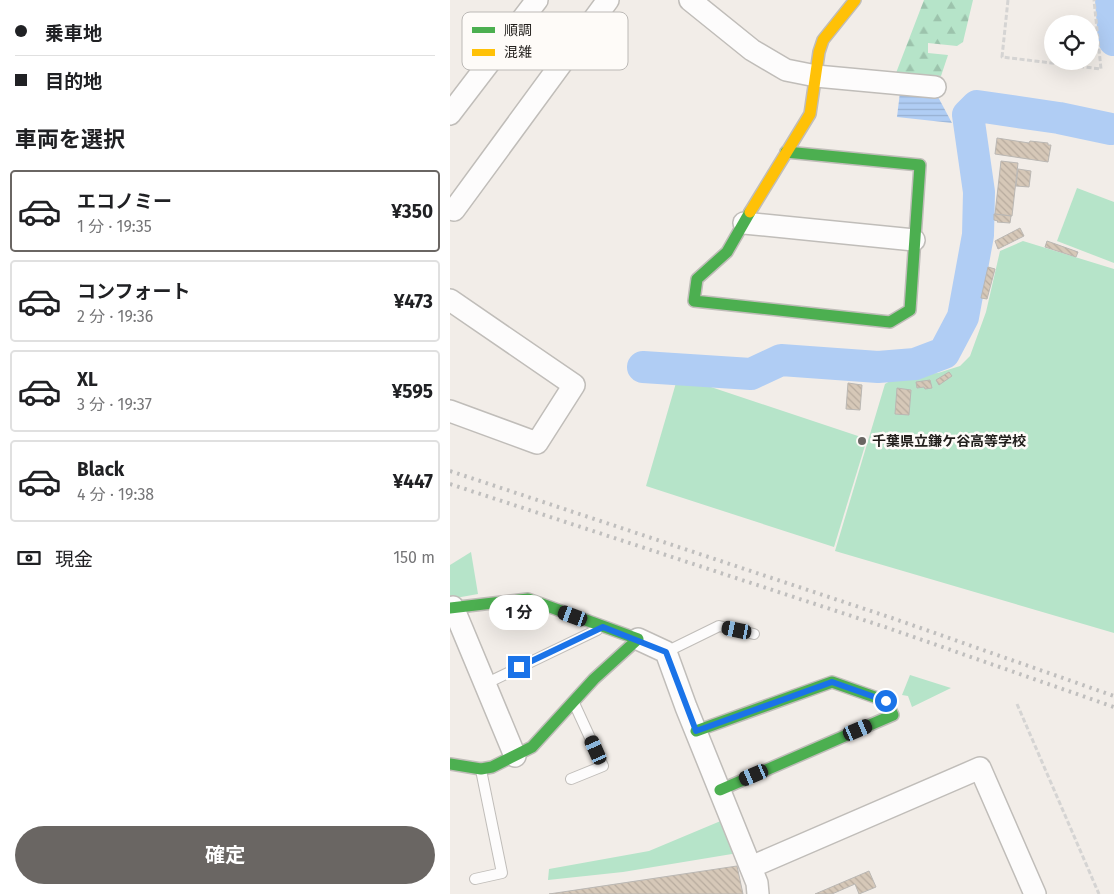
<!DOCTYPE html>
<html lang="ja">
<head>
<meta charset="utf-8">
<style>
	:root { --surface:#fff; --page:#f6f6f6; --text:#202124; --muted:#757577; --line:#e0e0e0; --accent:#6a6663 }
	body { margin:0; font-family:"Fira Sans","Noto Sans JP",sans-serif; background:var(--page); color:var(--text); height:100vh; display:flex; flex-direction:column; font-size:19px; white-space:nowrap }
	* { box-sizing:border-box; margin:0 }
	p { font-size:16px; color:var(--muted) }
	.icon { flex:none; width:28px; height:28px; fill:none; stroke:currentColor; stroke-width:2; stroke-linecap:round; stroke-linejoin:round }
	.map { position:relative; flex:1; overflow:hidden }
	.sheet { display:flex; flex-direction:column; background:var(--surface); width:450px }
	.sheet>* { flex:none }
	.hud { display:grid; align-content:center; height:110px; padding:0 15px; background:var(--surface) }
	.fabs { position:absolute; left:594px; top:15px; display:grid; gap:10px }
	.fabs a { display:grid; place-items:center; width:55px; height:55px; border-radius:50%; background:var(--surface); box-shadow:0 5px 20px #0002; font-size:25px }
	.end { position:absolute; width:22px; height:22px; margin:-11px; border:6px solid #1a73e8; background:#fff; box-shadow:0 0 0 2px #fff }
	.from { border-radius:50% }
	.bubble { position:absolute; height:35px; border-radius:18px; background:var(--surface); box-shadow:0 5px 20px #0002; font-size:16px; font-weight:700; line-height:35px; text-align:center }
	.car { position:absolute; width:15px; height:30px; margin:-15px -8px; border-radius:6px; box-shadow:0 0 4px 1px #0007; background:linear-gradient(#222 24%,#8ab4d8 0 40%,#222 0 76%,#8ab4d8 0 86%,#222 0) }
	.hud b { display:flex; align-items:center; gap:18px; height:48px; font-size:19px }
	.hud b+b { border-top:1px solid var(--line) }
	.hud i { width:12px; height:12px; background:var(--text) }
	ul { padding:0; list-style:none }
	li { display:flex; align-items:center; gap:15px; height:82px; margin:0 10px 8px; padding:0 5px; border:2px solid var(--line); border-radius:5px }
	li div { flex:1 }
	li b { display:block; font-size:19px }
	li em { font-style:normal; font-weight:700 }
	li.current { border-color:var(--accent) }
	li>.icon { width:45px; height:45px; stroke-width:1.5 }
	h2 { padding:0 15px; font-size:22px; line-height:60px }
	.pay { display:flex; align-items:center; gap:12px; height:55px; padding:0 15px; font-size:19px }
	.pay p { margin-inline-start:auto }
	.cta { display:flex; gap:10px; margin-top:auto; padding:10px 15px }
	.cta a { flex:1; height:58px; border-radius:30px; background:var(--accent); color:#fff; font-size:20px; font-weight:700; line-height:58px; text-align:center }
	main { display:flex; flex:1; min-height:0 }
	.map>svg:first-child { display:block }
	.forest { fill:url(#forest-firs) }
	.park { fill:#b6e4c9 }
	.water { fill:url(#water-rules) }
	.lines { fill:none; stroke-linecap:round; stroke-linejoin:round }
	.river { stroke:#b0cdf4; stroke-width:32 }
	.building { fill:url(#building-back-hatch); stroke:#bab7b3 }
	.lane-casing { stroke:#c0bdb9; stroke-width:12 }
	.street-casing { stroke:#c0bdb9; stroke-width:24 }
	.fast-casing { stroke:#c0bdb9; stroke-width:14 }
	.slow-casing { stroke:#c0bdb9; stroke-width:14 }
	.path { stroke:#d5d4d3; stroke-width:3; stroke-dasharray:5 2.5; stroke-linecap:butt }
	.lane { stroke:#fdfcfc; stroke-width:10 }
	.street { stroke:#fdfcfc; stroke-width:21 }
	.fast { stroke:#4caf50; stroke-width:11 }
	.slow { stroke:#ffc107; stroke-width:11 }
	.rail { stroke:#c0bfbe; stroke-width:4; stroke-dasharray:2.5 5; stroke-linecap:butt }
	.route { stroke:#1a73e8; stroke-width:6 }
	.poi-dot { fill:#6a6663; stroke:#fefbf8; stroke-width:2 }
	.labels { text-anchor:middle; dominant-baseline:central; stroke-width:5; stroke-linejoin:round; paint-order:stroke }
	.poi-label { font-size:14px; font-weight:bold; fill:#211e1b; stroke:#fefbf8; text-anchor:start }
	.key { fill:#fefbf8; stroke:#bcb9b6; stroke-width:1 }
	.key-label { font-size:14px; fill:#211e1b }
</style>
</head>
<body>
<main>
<section class="sheet">
<div class="hud">
<b><i class="from"></i>乗車地</b>
<b><i></i>目的地</b>
</div>
<h2>車両を選択</h2>
<ul>
<li class="current"><svg class="icon" aria-label="car" viewBox="0 0 24 24"><path d="M5 17H2v-5l4-1 3-4h7l3 4 3 1v5h-3M9 17h6M6 11h13"/><circle cx="7" cy="17" r="2"/><circle cx="17" cy="17" r="2"/></svg><div><b>エコノミー</b><p>1 分 · 19:35</p></div><em>¥350</em></li>
<li><svg class="icon" aria-label="car" viewBox="0 0 24 24"><path d="M5 17H2v-5l4-1 3-4h7l3 4 3 1v5h-3M9 17h6M6 11h13"/><circle cx="7" cy="17" r="2"/><circle cx="17" cy="17" r="2"/></svg><div><b>コンフォート</b><p>2 分 · 19:36</p></div><em>¥473</em></li>
<li><svg class="icon" aria-label="car" viewBox="0 0 24 24"><path d="M5 17H2v-5l4-1 3-4h7l3 4 3 1v5h-3M9 17h6M6 11h13"/><circle cx="7" cy="17" r="2"/><circle cx="17" cy="17" r="2"/></svg><div><b>XL</b><p>3 分 · 19:37</p></div><em>¥595</em></li>
<li><svg class="icon" aria-label="car" viewBox="0 0 24 24"><path d="M5 17H2v-5l4-1 3-4h7l3 4 3 1v5h-3M9 17h6M6 11h13"/><circle cx="7" cy="17" r="2"/><circle cx="17" cy="17" r="2"/></svg><div><b>Black</b><p>4 分 · 19:38</p></div><em>¥447</em></li>
</ul>
<div class="pay"><svg class="icon" aria-label="cash" viewBox="0 0 24 24"><path d="M3 7h18v10H3z"/><circle cx="12" cy="12" r="2"/></svg>現金<p>150 m</p></div>
<div class="cta"><a>確定</a></div>
</section>
<div class="map">
<svg width="664" height="894" viewBox="0 0 664 894">
	<defs>
		<pattern id="forest-firs" width="22" height="20" patternUnits="userSpaceOnUse" patternTransform="scale(1.25)"><rect width="22" height="20" fill="#b6e4c9"/><path d="M5 1l3.5 6h-7zM16 11l3.5 6h-7z" fill="#9cc3ac"/></pattern>
		<pattern id="water-rules" width="6" height="5" patternUnits="userSpaceOnUse" patternTransform="scale(1.25)"><rect width="6" height="5" fill="#b0cdf4"/><path d="M0 2.5h6" fill="none" stroke="#97b0d1"/></pattern>
		<pattern id="building-back-hatch" width="6" height="6" patternUnits="userSpaceOnUse" patternTransform="scale(1.25)"><rect width="6" height="6" fill="#d6c8b8"/><path d="M-1 5l2 2M0 0l6 6M5-1l2 2" fill="none" stroke="#b7ab9e"/></pattern>
	</defs>
	<rect width="100%" height="100%" fill="#f2ede8"/>
	<path class="forest" d="M 474,0 L 523,0 L 513,42 L 507,46 L 478,43 L 478,53 L 498,55 L 491,76 L 446,73 Z"/>
	<g class="park">
		<path d="M 627,188 L 664,202 L 664,263 L 607,241 Z"/>
		<path d="M 573,241 L 664,269 L 664,633 L 385,551 L 435,384 L 448,376 L 488,373 L 510,366 L 520,356 L 536,312 L 550,251 Z"/>
		<path d="M 228,376 L 417,439 L 384,547 L 196,486 Z"/>
		<path d="M 21,552 L 28,594 L 0,599 L 0,565 Z"/>
		<path d="M 460,675 L 501,688 L 462,707 L 458,696 L 452,695 Z"/>
		<path d="M 273,820 L 288,853 L 173,872 L 98,880 L 99,869 L 199,851 Z"/>
	</g>
	<path class="water" d="M 450,92 L 487,95 L 502,123 L 447,117 Z"/>
	<g class="lines">
		<g class="river">
			<path d="M 661,0 L 664,40"/>
			<path d="M 193,367 L 301,374 L 331,360 L 428,367 L 465,364 L 494,353 L 513,317 L 528,235 L 529,192 L 518,115 L 527,106 L 609,118 L 661,129"/>
		</g>
	</g>
	<g class="building">
		<path d="M 547,138 L 579,143 L 580,141 L 598,143 L 598,145 L 601,145 L 598,162 L 545,154 Z"/>
		<path d="M 551,161 L 568,163 L 562,216 L 545,214 Z"/>
		<path d="M 568,169 L 581,171 L 579,187 L 566,186 Z"/>
		<path d="M 544,214 L 561,216 L 560,223 L 547,222 L 548,221 L 544,220 Z"/>
		<path d="M 570,228 L 574,236 L 548,249 L 545,241 Z"/>
		<path d="M 597,241 L 628,252 L 626,257 L 595,247 Z"/>
		<path d="M 538,267 L 545,269 L 537,299 L 531,298 Z"/>
		<path d="M 499,372 L 502,376 L 489,385 L 486,380 Z"/>
		<path d="M 480,380 L 482,388 L 475,389 L 474,387 L 467,388 L 466,382 Z"/>
		<path d="M 398,383 L 412,385 L 410,410 L 396,409 Z"/>
		<path d="M 447,388 L 461,390 L 459,415 L 445,414 Z"/>
		<path d="M 287,866 L 293,894 L 99,894 Z"/>
		<path d="M 419,871 L 426,887 L 409,894 L 405,884 L 382,894 L 365,894 Z"/>
	</g>
	<g class="lines">
		<g class="lane-casing">
			<g id="lane">
				<path d="M 216,652 L 269,626 L 304,634"/>
				<path d="M 35,684 L 147,630"/>
				<path d="M 121,779 L 153,766 L 124,703"/>
				<path d="M 25,879 L 52,873 L 31,770"/>
			</g>
		</g>
		<g class="street-casing">
			<g id="street">
				<path d="M 240,0 L 302,50 L 336,70 L 366,76 L 485,87"/>
				<path d="M 0,114 L 87,0"/>
				<path d="M 4,210 L 158,0"/>
				<path d="M 294,223 L 464,240"/>
				<path d="M 0,300 L 124,385 L 87,443 L 0,411"/>
				<path d="M 3,607 L 65,756"/>
				<path d="M 188,639 L 216,652 L 236,707 L 307,883 L 308,894"/>
				<path d="M 301,867 L 530,768 L 585,894"/>
			</g>
		</g>
		<g class="fast-casing">
			<g id="fast">
				<path d="M 300,212 L 277,252 L 247,279 L 244,301 L 440,322 L 460,310 L 470,165 L 336,152"/>
				<path d="M 0,608 L 78,599 L 188,639 L 144,679 L 82,747 L 42,767 L 31,769 L 0,764"/>
				<path d="M 246,731 L 382,682 L 436,701 L 443,715 L 270,790"/>
			</g>
		</g>
		<g class="slow-casing">
			<path id="slow" d="M 300,212 L 360,114 L 369,52 L 373,40 L 405,0"/>
		</g>
		<g class="path">
			<path d="M 558,0 L 552,57 L 651,69 L 644,0"/>
			<path d="M 567,704 L 649,894"/>
		</g>
		<use href="#lane" class="lane"/>
		<use href="#street" class="street"/>
		<use href="#fast" class="fast"/>
		<use href="#slow" class="slow"/>
		<g class="rail">
			<path d="M 0,471 L 442,618 L 664,696"/>
			<path d="M 0,484 L 438,628 L 664,707"/>
		</g>
	</g>
	<g class="lines">
		<path class="route" d="M 69,667 L 153,627 L 216,652 L 246,731 L 382,682 L 436,701"/>
	</g>
	<circle class="poi-dot" cx="412" cy="441" r="5"/>
	<g class="labels">
		<g class="poi-label">
			<text x="422" y="441">千葉県立鎌ケ谷高等学校</text>
		</g>
	</g>
	<rect x="12" y="12" width="166" height="58" rx="8" class="key"/>
	<rect x="22" y="27" width="23" height="6" fill="#4caf50"/>
	<rect x="22" y="49" width="23" height="7" fill="#ffc107"/>
	<g class="key-label">
		<text x="54" y="35">順調</text>
		<text x="54" y="57">混雑</text>
	</g>
</svg>
<div class="fabs">
<a><svg class="icon" aria-label="locate" viewBox="0 0 24 24"><circle cx="12" cy="12" r="6"/><path d="M12 2v4M12 18v4M2 12h4M18 12h4"/></svg></a>
</div>
<i class="end from" style="left:436px;top:701px"></i>
<i class="end" style="left:69px;top:667px"></i>
<div class="bubble" style="left:39px;top:595px;width:60px">1 分</div>
<i class="car" style="left:123px;top:616px;rotate:290deg"></i>
<i class="car" style="left:287px;top:630px;rotate:282deg"></i>
<i class="car" style="left:408px;top:730px;rotate:67deg"></i>
<i class="car" style="left:146px;top:750px;rotate:336deg"></i>
<i class="car" style="left:304px;top:775px;rotate:247deg"></i>
</div>
</main>
</body>
</html>
